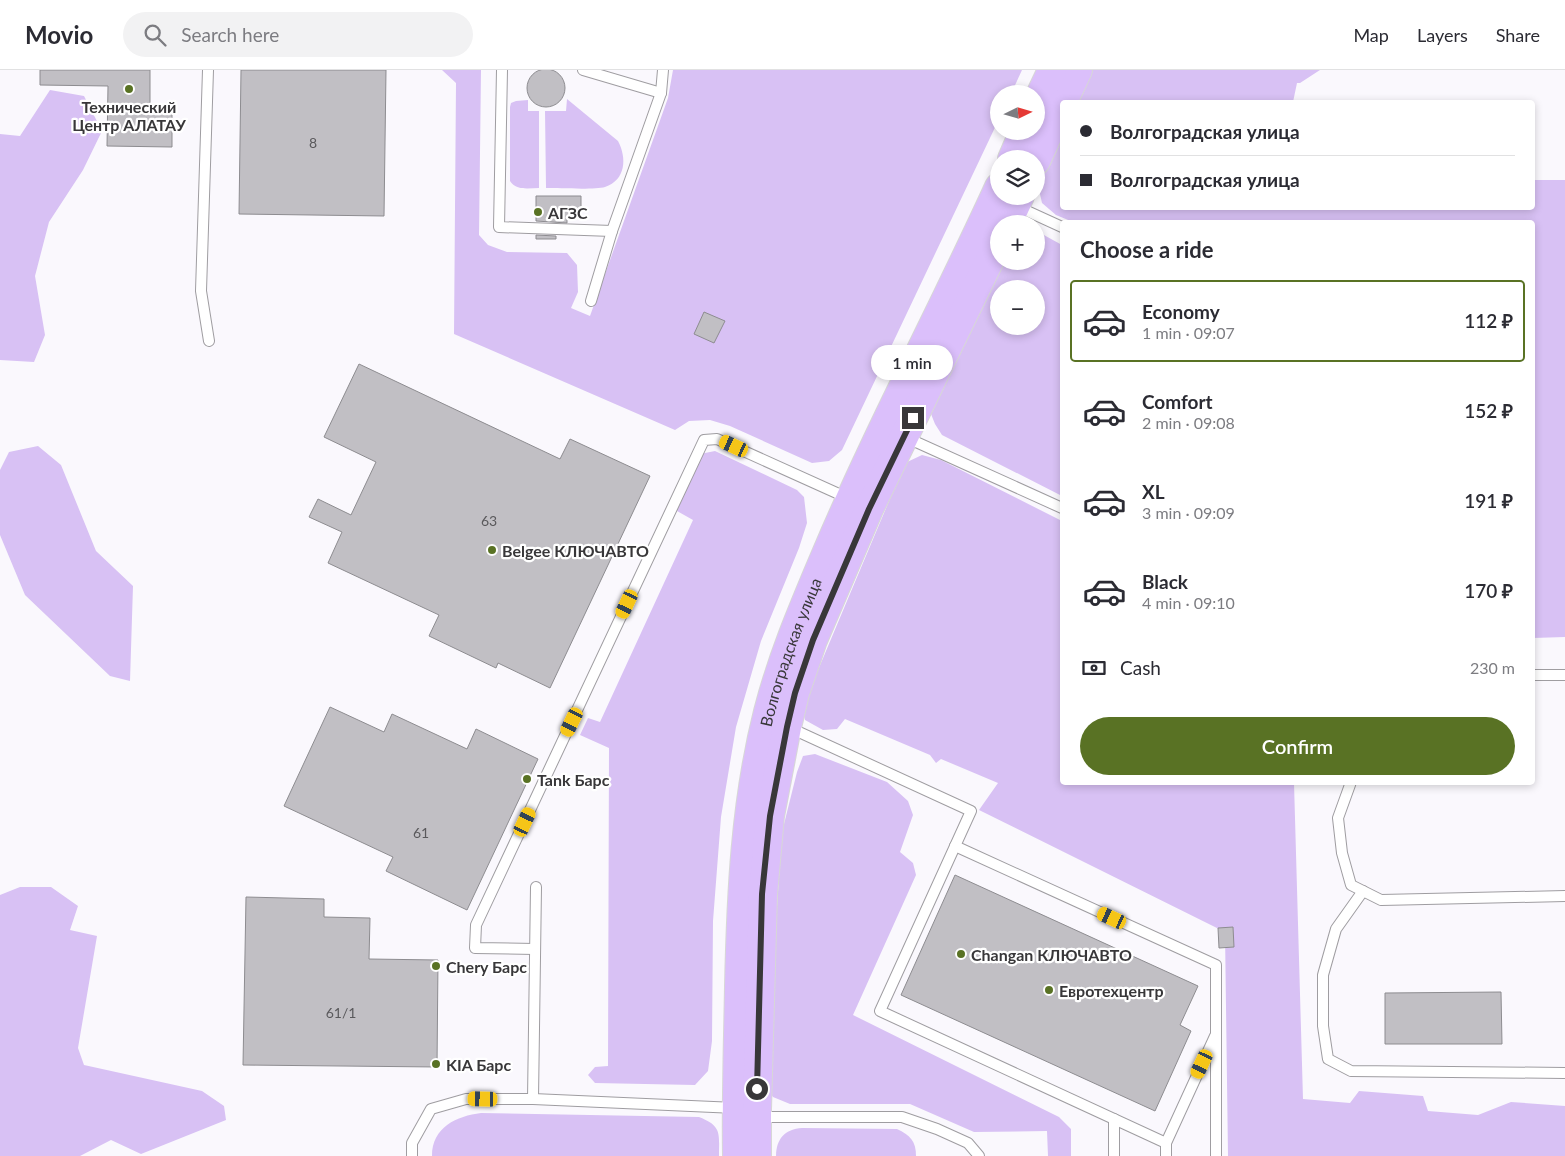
<!DOCTYPE html>
<html lang="en">
<head>
<meta charset="utf-8">
<style>
	:root { --surface:#fff; --page:#f2f2f3; --text:#2b2b33; --muted:#7c7c81; --line:#e1e1e2; --accent:#597224 }
	body { margin:0; font-family:Lato,sans-serif; background:var(--page); color:var(--text); height:100vh; display:flex; flex-direction:column; font-size:19px; white-space:nowrap }
	* { box-sizing:border-box; margin:0 }
	p { font-size:16px; color:var(--muted) }
	.icon { flex:none; width:28px; height:28px; fill:none; stroke:currentColor; stroke-width:2; stroke-linecap:round; stroke-linejoin:round }
	.map { position:relative; flex:1; overflow:hidden }
	.drawer { position:absolute; left:1060px; top:150px; width:475px; height:565px; display:flex; flex-direction:column; background:var(--surface); border-radius:5px; box-shadow:0 2px 8px #0003 }
	.drawer>* { flex:none }
	.banner { position:absolute; left:1060px; top:30px; width:475px; height:110px; border-radius:5px; box-shadow:0 2px 8px #0003; display:grid; align-content:center; height:110px; padding:0 20px; background:var(--surface) }
	.needle { width:32px; rotate:85deg }
	.tools { position:absolute; left:990px; top:15px; display:grid; gap:10px }
	.tools a { display:grid; place-items:center; width:55px; height:55px; border-radius:50%; background:var(--surface); box-shadow:0 2px 8px #0003; font-size:25px }
	.end { position:absolute; width:22px; height:22px; margin:-11px; border:6px solid #383739; background:#fff; box-shadow:0 0 0 2px #fff }
	.from { border-radius:50% }
	.bubble { position:absolute; height:35px; border-radius:18px; background:var(--surface); box-shadow:0 2px 8px #0003; font-size:16px; font-weight:600; line-height:35px; text-align:center }
	.car { position:absolute; width:15px; height:30px; margin:-15px -8px; border-radius:6px; box-shadow:0 0 4px 1px #0007; background:linear-gradient(#f5c518 24%,#345 0 40%,#f5c518 0 76%,#345 0 86%,#f5c518 0) }
	.banner b { display:flex; align-items:center; gap:18px; height:48px; font-size:19px }
	.banner b+b { border-top:1px solid var(--line) }
	.banner i { width:12px; height:12px; background:var(--text) }
	ul { padding:0; list-style:none }
	li { display:flex; align-items:center; gap:15px; height:82px; margin:0 10px 8px; padding:0 10px; border:2px solid transparent; border-radius:5px }
	li div { flex:1 }
	li b { display:block; font-size:19px }
	li em { font-style:normal; font-weight:600 }
	li.selected { border-color:var(--accent) }
	li>.icon { width:45px; height:45px; stroke-width:1.5 }
	h2 { padding:0 20px; font-size:22px; line-height:60px }
	.pay { display:flex; align-items:center; gap:12px; height:55px; padding:0 20px; font-size:19px }
	.pay p { margin-inline-start:auto }
	.cta { display:flex; gap:10px; margin-top:auto; padding:10px 20px }
	.cta a { flex:1; height:58px; border-radius:30px; background:var(--accent); color:#fff; font-size:20px; font-weight:600; line-height:58px; text-align:center }
	header { display:flex; align-items:center; gap:30px; box-sizing:border-box; height:70px; padding:0 25px; background:var(--surface); border-bottom:1px solid var(--line) }
	header strong { font-size:24px }
	nav { display:flex; gap:28px; margin-inline-start:auto; font-size:18px }
	.search { width:350px; height:45px; background:var(--page); display:flex; align-items:center; gap:12px; box-sizing:border-box; padding:0 18px; border-radius:28px; color:var(--muted); font-size:19px }
	.map>svg:first-child { display:block }
	.green { fill:#d8c1f4; fill-rule:evenodd }
	.building { fill:#c1bfc4; stroke:#8d8c90 }
	.lines { fill:none; stroke-linecap:round; stroke-linejoin:round }
	.lane-casing { stroke:#9f9da1; stroke-width:12 }
	.primary-casing { stroke:#d7d7d7; stroke-width:30 }
	.lane { stroke:#fff; stroke-width:10 }
	.primary { stroke:#dbbffb; stroke-width:28 }
	.route { stroke:#383739; stroke-width:6 }
	.poi-dot { fill:#597224; stroke:#fff; stroke-width:2 }
	.labels { text-anchor:middle; dominant-baseline:central; stroke-width:4.5; stroke-linejoin:round; paint-order:stroke }
	.number-label { font-size:14px; fill:#5a595c }
	.poi-label { font-size:16px; font-weight:bold; fill:#383739; stroke:#fff; text-anchor:start }
	.street-label { font-size:16px; fill:#383739; stroke:#fff }
</style>
</head>
<body>
<header>
<strong>Movio</strong>
<div class="search"><svg class="icon" aria-label="search" viewBox="0 0 24 24"><circle cx="10" cy="10" r="6"/><path d="M15 15l6 6"/></svg>Search here</div>
<nav><a>Map</a><a>Layers</a><a>Share</a></nav>
</header>
<div class="map">
<svg width="1565" height="1086" viewBox="0 0 1565 1086">
	<rect width="100%" height="100%" fill="#faf8fd"/>
	<g class="green">
		<path d="M 442,0 L 481,0 L 479,165 L 488,175 L 507,182 L 567,183 L 577,195 L 578,222 L 571,238 L 590,246 L 668,28 L 673,0 L 1022,0 L 1011,24 L 999,24 L 999,49 L 842,380 L 829,391 L 812,393 L 730,356 L 710,350 L 689,351 L 675,360 L 454,264 L 456,13 Z"/>
		<path d="M 1091,0 L 1320,0 L 1300,13 L 1297,13 L 1293,32 L 1076,32 Z"/>
		<path d="M 50,20 L 84,26 L 102,61 L 83,100 L 49,152 L 35,206 L 45,265 L 34,292 L 0,290 L 0,64 L 20,66 Z"/>
		<path d="M 567,29 L 618,71 C 627,88 626,110 605,117 C 595,120 559,118 546,118 L 545,41 L 566,41 Z"/>
		<path d="M 528,30 L 528,41 L 539,41 L 539,118 C 529,118 516,121 510,111 L 510,37 L 511,33 L 516,31 Z"/>
		<path d="M 1062,59 L 1062,138 L 1532,138 L 1533,110 L 1565,110 L 1565,567 L 1533,568 L 1532,152 L 1073,152 L 1056,145 L 1042,133 L 1037,111 Z"/>
		<path d="M 1042,164 L 1062,175 L 1062,426 L 942,365 L 935,354 L 931,344 L 1001,191 L 1036,191 L 1036,166 ZM 999,219 L 1036,219 L 1036,256 L 999,256 Z"/>
		<path d="M 38,376 L 61,395 L 96,481 L 133,516 L 130,611 L 110,606 L 25,525 L 0,465 L 0,400 L 9,382 Z"/>
		<path d="M 715,381 L 797,420 L 804,427 L 807,453 L 799,478 L 761,571 L 736,657 L 721,747 L 713,851 L 712,971 L 708,1001 L 695,1015 L 595,1013 L 588,1005 L 595,997 L 608,996 L 609,678 L 580,665 L 588,648 L 600,652 L 693,450 L 677,441 L 700,384 Z"/>
		<path d="M 922,385 L 941,390 L 1062,451 L 1062,712 L 1294,713 L 1303,1029 L 1350,1033 L 1359,1021 L 1423,1026 L 1428,1041 L 1478,1045 L 1511,1032 L 1565,1036 L 1565,1086 L 1228,1086 L 1225,862 L 979,740 L 998,713 L 941,689 L 936,693 L 930,685 L 845,649 L 837,659 L 823,660 L 805,650 L 802,638 L 905,393 Z"/>
		<path d="M 815,684 L 887,712 L 908,731 L 913,745 L 900,782 L 913,793 L 916,805 L 853,945 L 1059,1047 L 1071,1059 L 1071,1086 L 1048,1086 L 1047,1061 L 974,1062 L 910,1034 L 790,1034 L 773,1027 L 765,1016 L 782,762 L 797,702 L 803,686 Z"/>
		<path d="M 20,817 L 51,817 L 78,836 L 70,860 L 97,866 L 78,978 L 84,995 L 202,1021 L 224,1036 L 226,1050 L 141,1084 L 111,1070 L 80,1086 L 0,1086 L 0,825 Z"/>
		<path d="M 481,1043 L 699,1047 C 722,1056 719,1063 719,1086 L 432,1086 C 432,1057 457,1046 481,1043 Z"/>
		<path d="M 802,1058 L 897,1059 C 910,1065 916,1071 916,1086 L 776,1086 C 776,1069 785,1059 802,1058 Z"/>
	</g>
	<g class="building">
		<circle cx="546" cy="18" r="19"/>
		<path d="M 40,0 L 150,0 L 150,39 L 172,39 L 172,77 L 107,76 L 108,16 L 40,15 Z"/>
		<path d="M 241,0 L 386,0 L 384,146 L 239,144 Z"/>
		<path d="M 536,126 L 581,126 L 581,147 L 567,147 L 567,153 L 536,151 Z"/>
		<path d="M 536,165 L 556,166 L 556,169 L 536,169 Z"/>
		<path d="M 704,242 L 725,251 L 714,273 L 694,264 Z"/>
		<path d="M 359,294 L 560,389 L 570,369 L 650,406 L 550,618 L 498,593 L 496,598 L 429,566 L 439,545 L 328,493 L 342,462 L 309,447 L 318,429 L 351,445 L 376,392 L 324,367 Z"/>
		<path d="M 330,637 L 384,662 L 392,644 L 467,679 L 476,659 L 538,689 L 467,840 L 386,801 L 393,787 L 284,736 Z"/>
		<path d="M 955,805 L 1198,916 L 1180,955 L 1191,961 L 1155,1041 L 901,925 Z"/>
		<path d="M 246,827 L 324,829 L 324,847 L 370,848 L 369,889 L 438,890 L 437,997 L 243,995 Z"/>
		<path d="M 1233,857 L 1234,877 L 1219,878 L 1218,858 Z"/>
		<path d="M 1501,922 L 1502,974 L 1385,974 L 1385,923 Z"/>
	</g>
	<g class="lines">
		<g class="lane-casing">
			<g id="lane">
				<path d="M 208,0 L 201,221 L 209,271"/>
				<path d="M 502,0 L 499,157 L 612,161"/>
				<path d="M 583,0 L 661,23"/>
				<path d="M 1016,136 L 1062,157"/>
				<path d="M 591,231 L 612,161 L 661,23 L 663,0"/>
				<path d="M 905,367 L 1062,438"/>
				<path d="M 1532,605 L 1565,605"/>
				<path d="M 788,657 L 971,741 L 880,941 L 1166,1073"/>
				<path d="M 1351,712 L 1338,748 L 1342,783 L 1351,815 L 1381,830 L 1565,826"/>
				<path d="M 955,776 L 1216,895 L 1216,1086"/>
				<path d="M 1363,821 L 1336,859 L 1323,905 L 1323,956 L 1328,989 L 1351,1001 L 1565,1003"/>
				<path d="M 535,879 L 475,878 L 476,855 L 704,370 L 717,369 L 850,429"/>
				<path d="M 533,1029 L 536,817"/>
				<path d="M 758,1047 L 902,1047 L 937,1059 L 968,1073 L 979,1086"/>
				<path d="M 412,1086 L 412,1073 L 431,1039 L 466,1029 L 533,1029 L 736,1038"/>
				<path d="M 1114,1086 L 1114,1049"/>
				<path d="M 1166,1086 L 1166,1073 L 1215,966"/>
			</g>
		</g>
		<g class="primary-casing">
			<g id="primary">
				<path d="M 1063,32 L 1078,0"/>
				<path d="M 1036,34 L 1052,0"/>
				<path d="M 1012,89 L 1024,61"/>
				<path d="M 1036,91 L 1062,34"/>
				<path d="M 1007,154 L 1020,126"/>
				<path id="s1" d="M 737,1086 C 736,1030 738,973 739,917 C 741,825 745,732 768,642 C 782,587 804,536 826,484 C 879,359 943,240 999,117"/>
				<path d="M 757,1086 L 757,1039 L 763,824 L 770,746 L 787,657 L 795,623 L 813,570 L 869,439 L 999,171"/>
			</g>
		</g>
		<use href="#lane" class="lane"/>
		<use href="#primary" class="primary"/>
	</g>
	<g class="lines">
		<path class="route" d="M 757,1019 L 762,824 L 770,746 L 787,657 L 795,623 L 813,570 L 869,439 L 913,348"/>
	</g>
	<g class="poi-dot">
		<circle cx="129" cy="19" r="5"/>
		<circle cx="538" cy="142" r="5"/>
		<circle cx="492" cy="480" r="5"/>
		<circle cx="527" cy="709" r="5"/>
		<circle cx="961" cy="884" r="5"/>
		<circle cx="436" cy="896" r="5"/>
		<circle cx="1049" cy="920" r="5"/>
		<circle cx="436" cy="994" r="5"/>
	</g>
	<g class="labels">
		<g class="number-label">
			<text x="313" y="72">8</text>
			<text x="489" y="450">63</text>
			<text x="421" y="762">61</text>
			<text x="341" y="942">61/1</text>
		</g>
		<g class="poi-label">
			<text x="129" y="36" text-anchor="middle">Технический<tspan x="129" dy="18">Центр АЛАТАУ</tspan></text>
			<text x="548" y="142">АГЗС</text>
			<text x="502" y="480">Belgee КЛЮЧАВТО</text>
			<text x="537" y="709">Tank Барс</text>
			<text x="971" y="884">Changan КЛЮЧАВТО</text>
			<text x="446" y="896">Chery Барс</text>
			<text x="1059" y="920">Евротехцентр</text>
			<text x="446" y="994">KIA Барс</text>
		</g>
		<g class="street-label">
			<text stroke="none"><textPath href="#s1" startOffset="510">Волгоградская улица</textPath></text>
		</g>
	</g>
</svg>
<div class="tools">
<a><svg class="needle" viewBox="-14 -14 28 28"><path d="M0-13l5 13h-10z" fill="#e53935"/><path d="M0 13l5-13h-10z" fill="#7c7c81"/></svg></a>
<a><svg class="icon" aria-label="layers" viewBox="0 0 24 24"><path d="M12 4l9 5-9 5-9-5zM3 14l9 5 9-5"/></svg></a>
<a>+</a>
<a>−</a>
</div>
<i class="end from" style="left:757px;top:1019px"></i>
<i class="end" style="left:913px;top:348px"></i>
<div class="bubble" style="left:871px;top:275px;width:82px">1 min</div>
<i class="car" style="left:734px;top:376px;rotate:295deg"></i>
<i class="car" style="left:627px;top:534px;rotate:205deg"></i>
<i class="car" style="left:572px;top:652px;rotate:206deg"></i>
<i class="car" style="left:525px;top:752px;rotate:25deg"></i>
<i class="car" style="left:1112px;top:848px;rotate:295deg"></i>
<i class="car" style="left:1202px;top:994px;rotate:205deg"></i>
<i class="car" style="left:483px;top:1029px;rotate:271deg"></i>
<div class="banner">
<b><i class="from"></i>Волгоградская улица</b>
<b><i></i>Волгоградская улица</b>
</div>
<section class="drawer">
<h2>Choose a ride</h2>
<ul>
<li class="selected"><svg class="icon" aria-label="car" viewBox="0 0 24 24"><path d="M5 17H2v-5l4-1 3-4h7l3 4 3 1v5h-3M9 17h6M6 11h13"/><circle cx="7" cy="17" r="2"/><circle cx="17" cy="17" r="2"/></svg><div><b>Economy</b><p>1 min · 09:07</p></div><em>112 ₽</em></li>
<li><svg class="icon" aria-label="car" viewBox="0 0 24 24"><path d="M5 17H2v-5l4-1 3-4h7l3 4 3 1v5h-3M9 17h6M6 11h13"/><circle cx="7" cy="17" r="2"/><circle cx="17" cy="17" r="2"/></svg><div><b>Comfort</b><p>2 min · 09:08</p></div><em>152 ₽</em></li>
<li><svg class="icon" aria-label="car" viewBox="0 0 24 24"><path d="M5 17H2v-5l4-1 3-4h7l3 4 3 1v5h-3M9 17h6M6 11h13"/><circle cx="7" cy="17" r="2"/><circle cx="17" cy="17" r="2"/></svg><div><b>XL</b><p>3 min · 09:09</p></div><em>191 ₽</em></li>
<li><svg class="icon" aria-label="car" viewBox="0 0 24 24"><path d="M5 17H2v-5l4-1 3-4h7l3 4 3 1v5h-3M9 17h6M6 11h13"/><circle cx="7" cy="17" r="2"/><circle cx="17" cy="17" r="2"/></svg><div><b>Black</b><p>4 min · 09:10</p></div><em>170 ₽</em></li>
</ul>
<div class="pay"><svg class="icon" aria-label="cash" viewBox="0 0 24 24"><path d="M3 7h18v10H3z"/><circle cx="12" cy="12" r="2"/></svg>Cash<p>230 m</p></div>
<div class="cta"><a>Confirm</a></div>
</section>
</div>
</body>
</html>
